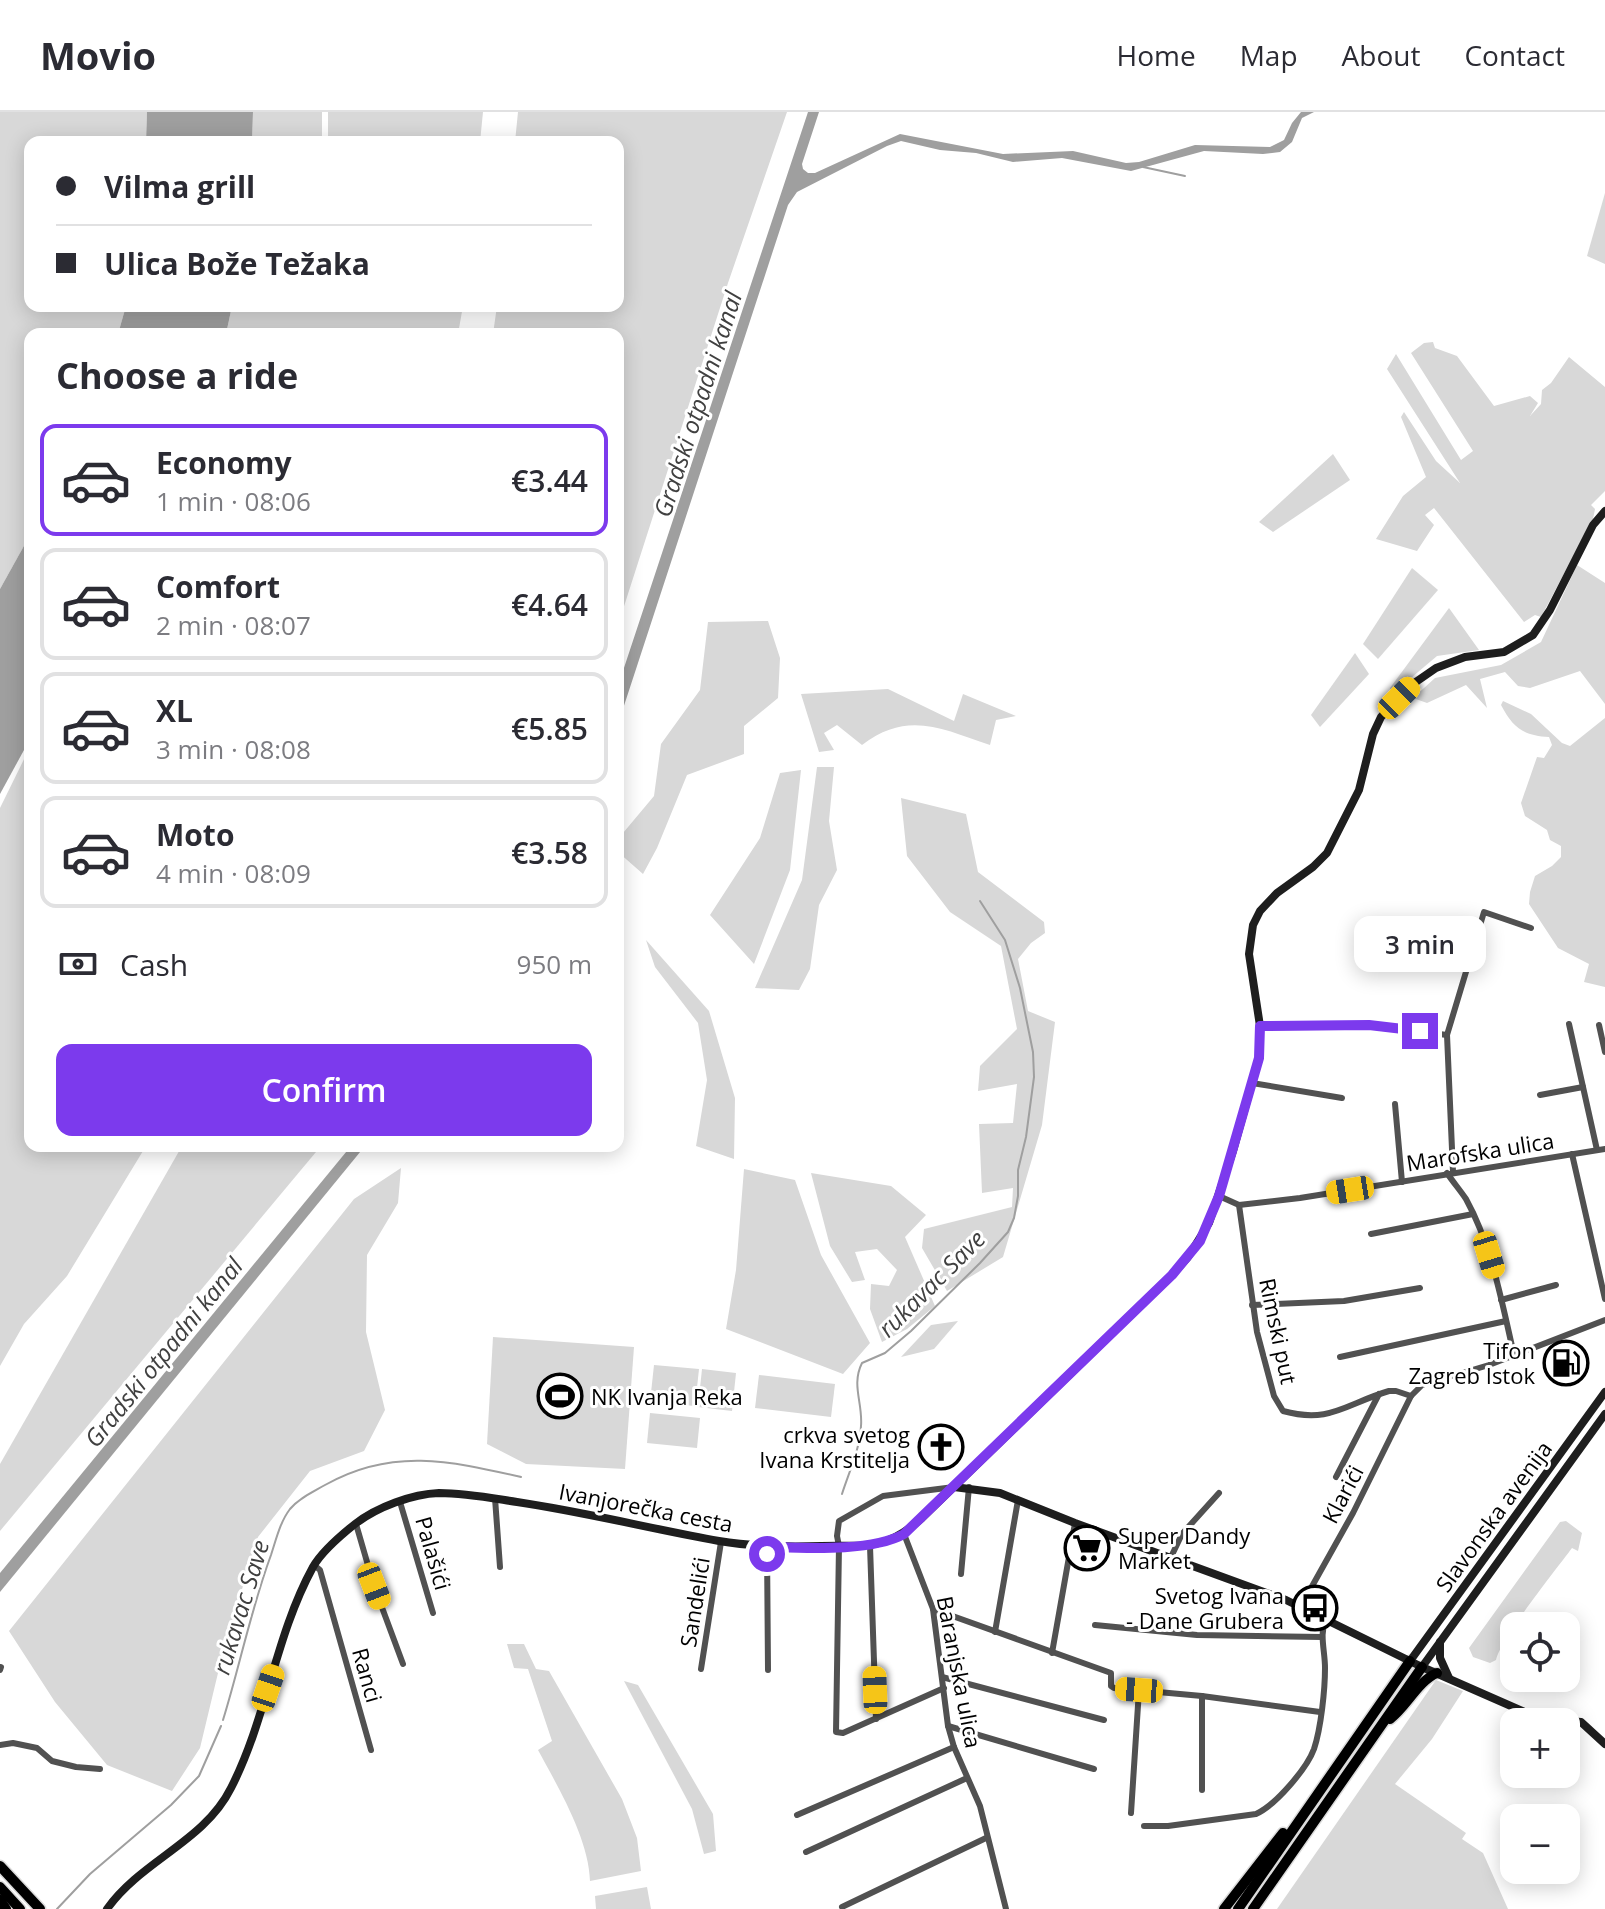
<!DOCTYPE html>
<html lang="en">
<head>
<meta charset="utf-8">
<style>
	:root { --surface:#fff; --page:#f2f2f3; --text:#2b2b33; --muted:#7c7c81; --line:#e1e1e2; --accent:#7c3aed }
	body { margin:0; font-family:"Open Sans",sans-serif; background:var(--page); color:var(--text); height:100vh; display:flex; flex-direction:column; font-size:30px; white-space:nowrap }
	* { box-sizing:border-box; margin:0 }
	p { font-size:26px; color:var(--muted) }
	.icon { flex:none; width:44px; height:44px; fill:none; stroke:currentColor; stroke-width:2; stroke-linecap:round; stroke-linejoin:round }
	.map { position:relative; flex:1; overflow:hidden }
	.sheet { position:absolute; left:24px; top:216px; width:600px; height:824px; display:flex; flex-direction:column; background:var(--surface); border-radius:16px; box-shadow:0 4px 20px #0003 }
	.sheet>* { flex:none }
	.hud { position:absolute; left:24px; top:24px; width:600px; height:176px; border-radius:16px; box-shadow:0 4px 20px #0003; display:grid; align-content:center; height:176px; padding:0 32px; background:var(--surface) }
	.controls { position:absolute; left:1500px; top:1500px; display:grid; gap:16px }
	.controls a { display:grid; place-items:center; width:80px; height:80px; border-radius:16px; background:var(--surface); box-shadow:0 4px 20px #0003; font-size:40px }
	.end { position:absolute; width:36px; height:36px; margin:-18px; border:10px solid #7c3aed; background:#fff; box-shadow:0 0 0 4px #fff }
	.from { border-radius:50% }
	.bubble { position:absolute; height:56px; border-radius:16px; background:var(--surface); box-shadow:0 4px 20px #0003; font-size:26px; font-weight:600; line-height:56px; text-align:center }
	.car { position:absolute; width:24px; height:48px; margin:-24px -12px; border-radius:10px; box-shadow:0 0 6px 2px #0007; background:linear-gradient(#f5c518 24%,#345 0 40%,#f5c518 0 76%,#345 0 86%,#f5c518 0) }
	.hud b { display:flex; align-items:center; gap:28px; height:76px; font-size:30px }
	.hud b+b { border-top:2px solid var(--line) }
	.hud i { width:20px; height:20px; background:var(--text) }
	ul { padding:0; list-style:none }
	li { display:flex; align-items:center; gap:24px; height:112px; margin:0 16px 12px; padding:0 16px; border:4px solid var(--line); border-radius:16px }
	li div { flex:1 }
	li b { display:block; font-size:30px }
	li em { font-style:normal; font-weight:600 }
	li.selected { border-color:var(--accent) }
	li>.icon { width:72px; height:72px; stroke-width:1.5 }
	h2 { padding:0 32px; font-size:36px; line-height:96px }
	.pay { display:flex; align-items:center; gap:20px; height:88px; padding:0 32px; font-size:30px }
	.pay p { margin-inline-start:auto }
	.button { display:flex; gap:16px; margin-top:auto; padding:16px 32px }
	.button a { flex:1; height:92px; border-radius:16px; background:var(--accent); color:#fff; font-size:32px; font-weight:600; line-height:92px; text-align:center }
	header { display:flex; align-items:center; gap:48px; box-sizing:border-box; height:112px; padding:0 40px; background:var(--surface); border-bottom:2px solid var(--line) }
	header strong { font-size:38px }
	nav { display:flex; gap:44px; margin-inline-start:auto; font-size:28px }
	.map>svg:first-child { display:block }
	.green { fill:#d8d8d8 }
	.water { fill:#9f9f9f }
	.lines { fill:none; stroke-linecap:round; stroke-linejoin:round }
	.stream { stroke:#9f9f9f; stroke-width:2 }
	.highway-casing { stroke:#dbdbdb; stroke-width:13 }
	.street { stroke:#515151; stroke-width:6 }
	.secondary { stroke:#1e1e1e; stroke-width:8 }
	.highway { stroke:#000; stroke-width:10 }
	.route { stroke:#7c3aed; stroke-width:10 }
	.labels { text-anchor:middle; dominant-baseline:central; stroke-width:6; stroke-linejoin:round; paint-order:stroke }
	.street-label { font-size:22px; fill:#000; stroke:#fff }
	.poi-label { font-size:22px; fill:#000; stroke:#fff; text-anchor:end }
	.water-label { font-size:24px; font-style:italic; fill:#404040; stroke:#fff }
</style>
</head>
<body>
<header>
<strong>Movio</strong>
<nav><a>Home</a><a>Map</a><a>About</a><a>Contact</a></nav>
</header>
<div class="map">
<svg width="1605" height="1797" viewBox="0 0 1605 1797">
	<rect width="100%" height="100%" fill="#fff"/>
	<g class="green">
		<path d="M 0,0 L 147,0 L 146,30 L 30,30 L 30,194 L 126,194 L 118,222 L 30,222 L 30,423 L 0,477 Z"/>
		<path d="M 253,0 L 322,0 L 322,30 L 252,30 Z"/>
		<path d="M 328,0 L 483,0 L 480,30 L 328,30 Z"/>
		<path d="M 518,0 L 787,0 L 728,171 L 618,513 L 618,222 L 493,222 L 497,194 L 618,194 L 618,30 L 515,30 Z"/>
		<path d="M 1605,81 L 1605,152 L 1587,144 Z"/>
		<path d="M 232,194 L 463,194 L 458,222 L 226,222 Z"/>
		<path d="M 1433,230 L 1435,236 L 1457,244 L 1494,294 L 1530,284 L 1538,291 L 1530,304 L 1541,292 L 1542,278 L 1551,271 L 1569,245 L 1605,275 L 1605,379 L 1591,393 L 1595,397 L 1593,407 L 1541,505 L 1535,503 L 1524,510 L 1434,396 L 1425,403 L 1434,413 L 1417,439 L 1376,427 L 1403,384 L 1426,365 L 1401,305 L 1404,300 L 1436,349 L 1460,371 L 1387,257 L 1396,242 L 1461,348 L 1473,339 L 1411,241 L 1424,231 Z"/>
		<path d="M 1333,342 L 1350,368 L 1273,420 L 1259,410 Z"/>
		<path d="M 1577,453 L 1605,471 L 1605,592 L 1580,559 L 1530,576 L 1518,574 L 1505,560 L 1480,567 L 1487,596 L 1466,573 L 1427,591 L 1413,586 L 1435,566 L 1501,553 L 1541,530 Z"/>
		<path d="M 1412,456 L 1438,478 L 1378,547 L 1363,532 Z"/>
		<path d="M 1449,496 L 1479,538 L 1437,544 L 1392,582 L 1390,576 Z"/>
		<path d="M 768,509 L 780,546 L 778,586 L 744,614 L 744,642 L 687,663 L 657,736 L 643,762 L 618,740 L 618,727 L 654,684 L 661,632 L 700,578 L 708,510 Z"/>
		<path d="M 1355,541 L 1369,562 L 1320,615 L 1311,603 Z"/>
		<path d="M 888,577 L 954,609 L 963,582 L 1016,604 L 996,608 L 990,633 C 942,617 908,598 862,633 L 837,613 L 824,621 L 834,638 L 819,640 L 801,582 Z"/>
		<path d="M 1503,589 L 1531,602 L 1562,631 L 1570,634 L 1605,606 L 1605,875 L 1584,870 L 1589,852 L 1558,836 L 1529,792 L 1530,780 L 1535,764 L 1552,754 L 1561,745 L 1561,734 L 1550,728 L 1547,718 L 1525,704 L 1521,691 L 1537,645 L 1544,646 L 1552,633 L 1549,625 C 1524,624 1513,616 1501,593 Z"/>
		<path d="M 30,635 L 30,1034 L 146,1034 L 67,1164 L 24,1212 L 0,1254 L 0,696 Z"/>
		<path d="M 817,655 L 834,655 L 829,709 L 837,758 L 819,793 L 810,857 L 799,878 L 755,876 L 802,768 Z"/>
		<path d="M 801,658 L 790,758 L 754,852 L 710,803 L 760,726 L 780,661 Z"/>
		<path d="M 901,686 L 966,702 L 978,760 L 1044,810 L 1045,821 L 1031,831 L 1018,847 L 1028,899 L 1055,910 L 1042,1013 L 1003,1145 L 947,1179 L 922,1136 L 924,1117 L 1012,1095 L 1013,1076 L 982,1081 L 979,1012 L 1013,1011 L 1017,972 L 978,979 L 980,954 L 1017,917 L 1001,834 L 950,800 L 907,744 Z"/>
		<path d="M 646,828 L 709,899 L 735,986 L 734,1047 L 696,1034 L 707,968 L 698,911 L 655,855 Z"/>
		<path d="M 182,1034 L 321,1034 L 0,1419 L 0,1352 Z"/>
		<path d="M 401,1056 L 398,1091 L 367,1143 L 366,1220 L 385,1298 L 364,1339 L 310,1359 L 258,1425 L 224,1536 L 200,1636 L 172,1679 L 107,1653 L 55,1590 L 9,1519 L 354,1087 Z"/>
		<path d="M 744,1057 L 795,1068 L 821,1143 L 870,1231 L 843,1262 L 726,1217 L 736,1158 Z"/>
		<path d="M 811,1061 L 891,1074 L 926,1103 L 905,1125 L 935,1194 L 907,1217 L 882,1230 L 870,1197 L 871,1172 L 889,1174 L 897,1158 L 877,1137 L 855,1140 L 865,1168 L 852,1170 L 830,1134 Z"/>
		<path d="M 958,1209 L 934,1237 L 901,1245 L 931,1213 Z"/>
		<path d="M 493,1225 L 634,1235 L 625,1357 L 526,1352 L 487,1332 Z"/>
		<path d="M 654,1253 L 699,1257 L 695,1294 L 650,1290 Z"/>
		<path d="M 702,1257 L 736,1261 L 732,1299 L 698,1295 Z"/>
		<path d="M 759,1263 L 835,1272 L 831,1305 L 755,1296 Z"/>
		<path d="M 650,1301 L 700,1306 L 697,1336 L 647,1331 Z"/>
		<path d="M 1566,1409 L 1582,1421 L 1578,1439 L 1572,1436 C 1555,1459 1501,1526 1496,1548 L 1490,1551 L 1473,1545 L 1469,1536 L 1560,1410 Z"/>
		<path d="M 507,1532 L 524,1532 L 536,1557 L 549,1559 L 622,1687 L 637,1726 L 641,1759 L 590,1769 C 589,1727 558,1675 538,1638 L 552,1629 L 528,1557 L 514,1556 Z"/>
		<path d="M 1436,1568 L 1463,1579 L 1432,1627 L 1395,1672 L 1466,1721 L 1462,1727 L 1483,1741 L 1508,1797 L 1277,1797 Z"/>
		<path d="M 624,1569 L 638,1573 L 713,1702 L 716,1739 L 704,1742 L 692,1697 Z"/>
		<path d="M 647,1775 L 651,1797 L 596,1797 L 595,1784 Z"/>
	</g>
	<g class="water">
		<path d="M 147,0 L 253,0 L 252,30 L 146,30 Z"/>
		<path d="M 808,0 L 819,0 L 802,52 L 803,57 L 808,61 L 815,61 L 900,22 L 1003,42 L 1073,39 L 1126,51 L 1139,50 L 1195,33 L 1270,35 L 1284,28 L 1292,11 L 1301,0 L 1314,0 L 1302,6 L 1292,30 L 1280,40 L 1263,42 L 1204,39 L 1131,59 L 1062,46 L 1013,50 L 976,41 L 940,38 L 901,29 L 887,34 L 797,80 L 788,93 L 618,612 L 618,574 Z"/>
		<path d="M 126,194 L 232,194 L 226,222 L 118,222 Z"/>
		<path d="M 30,423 L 30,627 L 0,682 L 0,477 Z"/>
		<path d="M 351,1034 L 365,1034 L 0,1480 L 0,1461 Z"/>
	</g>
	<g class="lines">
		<g class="stream">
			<path d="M 1143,55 L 1185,64"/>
			<path d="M 842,1382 C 849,1360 860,1337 861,1314 C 863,1291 851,1273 862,1251 L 885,1241 L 911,1219 L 980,1151 L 1008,1120 L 1014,1106 L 1018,1084 L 1018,1058 L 1026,1025 L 1034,965 L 1033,940 L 1020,876 L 1005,828 L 980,789"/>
			<path d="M 223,1608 C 240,1553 251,1497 271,1443 C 276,1428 280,1410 290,1397 C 299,1386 313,1380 325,1373 C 392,1335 451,1349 521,1365"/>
			<path d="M 57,1797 L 90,1762 L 171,1693 L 199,1664 L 221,1614"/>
		</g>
		<g class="highway-casing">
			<g id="highway">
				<path d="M 1390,1607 C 1407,1594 1418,1569 1437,1561"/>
				<path d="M 0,1754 L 40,1797"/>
				<path d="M 0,1775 L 20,1797"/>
				<path d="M 0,1788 L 6,1797"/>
				<path d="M 1224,1797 L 1283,1721"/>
				<path d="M 1238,1797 L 1410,1549"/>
				<path d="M 1253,1797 L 1422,1555"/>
			</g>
		</g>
		<g class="street">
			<path d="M 1569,912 L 1597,1038"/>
			<path d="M 1599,913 L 1605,940"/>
			<path d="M 1260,914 L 1369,913 L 1447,923"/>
			<path d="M 1252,971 L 1342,986"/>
			<path d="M 1540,983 L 1583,975"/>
			<path d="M 1395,992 L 1402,1070"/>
			<path d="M 1572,1042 L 1605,1187"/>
			<path d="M 1453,1060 L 1447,923 L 1484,800 L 1531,816"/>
			<path d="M 1447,1061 C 1453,1070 1460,1078 1466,1087 C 1492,1134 1502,1191 1514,1243"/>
			<path d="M 1219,1084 L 1239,1093 L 1300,1086 L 1605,1037"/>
			<path d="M 1239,1093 L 1257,1220 L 1274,1284 L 1283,1299 C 1330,1312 1345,1292 1389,1279 L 1396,1279 L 1411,1284 L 1422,1273 L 1489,1253 L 1605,1208"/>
			<path d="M 1371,1122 L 1473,1102"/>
			<path d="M 1501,1188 L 1556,1173"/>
			<path d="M 1252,1193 L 1344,1189 L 1420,1176"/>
			<path d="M 1340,1245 L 1506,1209"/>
			<path d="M 1336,1365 L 1379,1282"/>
			<path d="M 495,1386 L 500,1455"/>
			<path d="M 400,1390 L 433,1501"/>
			<path d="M 356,1412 L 374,1474 L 403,1552"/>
			<path d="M 904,1422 L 933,1497 L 948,1614 L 954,1635 L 980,1694 L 1006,1797"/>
			<path d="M 870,1434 L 876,1607"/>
			<path d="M 767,1435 L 768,1558"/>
			<path d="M 1171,1445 L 1182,1422 L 1219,1381"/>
			<path d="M 314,1453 L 320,1458 L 371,1638"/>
			<path d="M 961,1462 L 969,1375"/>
			<path d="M 1301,1494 L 1353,1401 L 1411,1284"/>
			<path d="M 933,1497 L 1111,1561 L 1111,1574 L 1114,1576 L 1202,1584 L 1320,1600"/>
			<path d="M 1095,1513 L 1197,1523 L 1322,1525"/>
			<path d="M 995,1520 L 1018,1388"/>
			<path d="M 1052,1541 L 1075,1411"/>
			<path d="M 701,1557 L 721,1430"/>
			<path d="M 0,1558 L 1,1555"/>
			<path d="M 942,1565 L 1104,1608"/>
			<path d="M 944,1576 L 843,1621 L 836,1620 L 839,1434 L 837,1424 L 839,1409 L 883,1384 L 954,1375"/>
			<path d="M 948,1614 L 1094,1657"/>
			<path d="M 0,1633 L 13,1631 L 37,1636 L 52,1649 L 76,1655 L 100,1657"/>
			<path d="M 1202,1678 L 1202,1584"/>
			<path d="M 1131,1701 L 1139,1578"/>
			<path d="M 797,1703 L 954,1635"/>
			<path d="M 1144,1714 L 1168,1714 L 1256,1702 C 1276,1693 1307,1656 1314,1637 C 1321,1616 1325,1578 1325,1556 C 1325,1538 1319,1523 1326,1506"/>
			<path d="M 806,1740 L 967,1666"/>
			<path d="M 842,1795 L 986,1726"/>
		</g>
		<g class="secondary">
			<path d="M 954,1375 L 1000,1381 L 1075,1411 L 1286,1488 L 1422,1555 L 1529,1602 L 1540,1606 L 1581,1610 L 1605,1632"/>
			<path d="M 1440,1530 L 1440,1546 L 1449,1566"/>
			<path d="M 1410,1549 L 1605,1280"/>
			<path d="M 1422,1555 L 1605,1302"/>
			<path d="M 107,1797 C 142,1748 204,1730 231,1676 C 267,1606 275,1524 313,1455 C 322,1439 340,1424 355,1412 C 377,1395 412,1382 439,1381 C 466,1381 491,1386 517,1390 C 585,1400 652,1417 719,1429 C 753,1435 787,1435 821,1434 C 867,1433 885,1439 922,1406 L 1172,1163 L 1188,1145 L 1209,1111 L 1233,1039 L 1259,946 L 1260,914 L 1249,842 L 1253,813 L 1260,799 L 1277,781 L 1313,755 L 1327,741 L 1359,678 L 1373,622 L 1381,605 L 1410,574 L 1436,556 L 1465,545 L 1504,540 L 1533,523 L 1550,498 L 1593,413 L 1605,399"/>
		</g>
		<use href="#highway" class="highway"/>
	</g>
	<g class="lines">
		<path class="route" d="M 767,1442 L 767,1435 C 805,1436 872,1440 904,1422 L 1172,1163 L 1200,1129 L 1219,1084 L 1259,946 L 1260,914 L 1369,913 L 1420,919"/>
	</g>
	<defs>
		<g id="fuel-ring" transform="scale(2.3)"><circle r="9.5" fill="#fff" stroke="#000" stroke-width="1.5"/><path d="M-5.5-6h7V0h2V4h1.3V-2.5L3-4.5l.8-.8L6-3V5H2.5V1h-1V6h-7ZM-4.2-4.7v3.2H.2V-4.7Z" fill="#000"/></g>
		<g id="stadium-ring" transform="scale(2.3)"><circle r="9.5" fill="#fff" stroke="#000" stroke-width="1.5"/><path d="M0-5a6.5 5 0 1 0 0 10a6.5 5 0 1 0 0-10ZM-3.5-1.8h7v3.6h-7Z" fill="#000"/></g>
		<g id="church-ring" transform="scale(2.3)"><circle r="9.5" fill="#fff" stroke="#000" stroke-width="1.5"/><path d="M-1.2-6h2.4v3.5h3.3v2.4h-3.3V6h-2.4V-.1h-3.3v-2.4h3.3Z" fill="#000"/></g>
		<g id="supermarket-ring" transform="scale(2.3)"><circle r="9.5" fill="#fff" stroke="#000" stroke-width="1.5"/><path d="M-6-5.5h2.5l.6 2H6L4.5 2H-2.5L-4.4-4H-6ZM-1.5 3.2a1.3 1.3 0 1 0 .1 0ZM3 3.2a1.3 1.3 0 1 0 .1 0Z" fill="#000"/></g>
		<g id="bus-ring" transform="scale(2.3)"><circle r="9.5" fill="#fff" stroke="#000" stroke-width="1.5"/><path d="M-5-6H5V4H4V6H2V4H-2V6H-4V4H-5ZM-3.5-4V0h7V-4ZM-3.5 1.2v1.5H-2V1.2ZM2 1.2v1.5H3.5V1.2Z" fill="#000"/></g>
	</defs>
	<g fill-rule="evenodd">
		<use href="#fuel-ring" x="1566" y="1251"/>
		<use href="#stadium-ring" x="560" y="1284"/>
		<use href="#church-ring" x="941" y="1335"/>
		<use href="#supermarket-ring" x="1087" y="1436"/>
		<use href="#bus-ring" x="1315" y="1496"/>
	</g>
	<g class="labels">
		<g class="street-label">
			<text transform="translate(1480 1039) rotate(-9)">Marofska ulica</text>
			<text transform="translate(1279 1219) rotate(78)">Rimski put</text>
			<text transform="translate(1342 1382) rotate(-62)">Klarići</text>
			<text transform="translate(646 1395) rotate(11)">Ivanjorečka cesta</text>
			<text transform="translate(1493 1404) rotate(-54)">Slavonska avenija</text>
			<text transform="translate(434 1441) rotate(74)">Palašići</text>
			<text transform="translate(694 1490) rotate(-81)">Sandelići</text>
			<text transform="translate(960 1560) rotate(79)">Baranjska ulica</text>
			<text transform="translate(368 1563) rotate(74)">Ranci</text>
		</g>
		<g class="poi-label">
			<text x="1535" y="1238">Tifon<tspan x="1535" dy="25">Zagreb Istok</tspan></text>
			<text x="591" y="1284" text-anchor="start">NK Ivanja Reka</text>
			<text x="910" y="1322">crkva svetog<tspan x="910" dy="25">Ivana Krstitelja</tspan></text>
			<text x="1118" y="1423" text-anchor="start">Super Dandy<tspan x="1118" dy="25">Market</tspan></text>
			<text x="1284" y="1483">Svetog Ivana<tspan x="1284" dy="25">- Dane Grubera</tspan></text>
		</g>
		<g class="water-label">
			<text transform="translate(697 292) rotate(-72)">Gradski otpadni kanal</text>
			<text transform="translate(931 1171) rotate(-45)">rukavac Save</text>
			<text transform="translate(163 1240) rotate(-51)">Gradski otpadni kanal</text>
			<text transform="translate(240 1495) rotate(-73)">rukavac Save</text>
		</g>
	</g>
</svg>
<div class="controls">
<a><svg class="icon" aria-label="locate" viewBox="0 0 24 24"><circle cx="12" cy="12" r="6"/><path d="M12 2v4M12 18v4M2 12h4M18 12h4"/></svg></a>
<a>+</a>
<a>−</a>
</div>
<i class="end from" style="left:767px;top:1442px"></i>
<i class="end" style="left:1420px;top:919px"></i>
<div class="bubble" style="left:1354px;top:804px;width:132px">3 min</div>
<i class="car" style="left:1399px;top:586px;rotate:45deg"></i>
<i class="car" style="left:1350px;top:1078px;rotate:261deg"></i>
<i class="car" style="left:1489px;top:1143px;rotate:163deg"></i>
<i class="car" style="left:374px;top:1474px;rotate:159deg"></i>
<i class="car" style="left:268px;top:1576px;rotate:19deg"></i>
<i class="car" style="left:875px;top:1578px;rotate:358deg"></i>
<i class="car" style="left:1139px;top:1578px;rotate:274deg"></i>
<div class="hud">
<b><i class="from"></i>Vilma grill</b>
<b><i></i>Ulica Bože Težaka</b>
</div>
<section class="sheet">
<h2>Choose a ride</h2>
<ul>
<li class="selected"><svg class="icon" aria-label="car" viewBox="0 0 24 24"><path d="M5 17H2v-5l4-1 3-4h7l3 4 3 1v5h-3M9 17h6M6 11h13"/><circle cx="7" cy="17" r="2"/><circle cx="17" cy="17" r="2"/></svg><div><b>Economy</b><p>1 min · 08:06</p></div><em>€3.44</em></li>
<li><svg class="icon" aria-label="car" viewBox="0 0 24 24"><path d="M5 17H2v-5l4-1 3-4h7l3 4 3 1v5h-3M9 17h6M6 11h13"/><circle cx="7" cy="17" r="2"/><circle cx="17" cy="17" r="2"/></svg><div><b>Comfort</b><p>2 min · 08:07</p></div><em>€4.64</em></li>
<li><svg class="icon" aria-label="car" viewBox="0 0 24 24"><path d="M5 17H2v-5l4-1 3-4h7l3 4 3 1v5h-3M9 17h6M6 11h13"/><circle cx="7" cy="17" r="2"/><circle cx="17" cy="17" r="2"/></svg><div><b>XL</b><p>3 min · 08:08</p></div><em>€5.85</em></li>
<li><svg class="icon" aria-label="car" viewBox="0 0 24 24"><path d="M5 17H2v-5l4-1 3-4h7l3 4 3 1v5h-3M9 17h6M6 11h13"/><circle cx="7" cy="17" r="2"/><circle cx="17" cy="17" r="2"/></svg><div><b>Moto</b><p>4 min · 08:09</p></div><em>€3.58</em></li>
</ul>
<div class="pay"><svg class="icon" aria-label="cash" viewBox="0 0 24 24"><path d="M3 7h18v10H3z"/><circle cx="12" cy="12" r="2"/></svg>Cash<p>950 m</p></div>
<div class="button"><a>Confirm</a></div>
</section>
</div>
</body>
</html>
